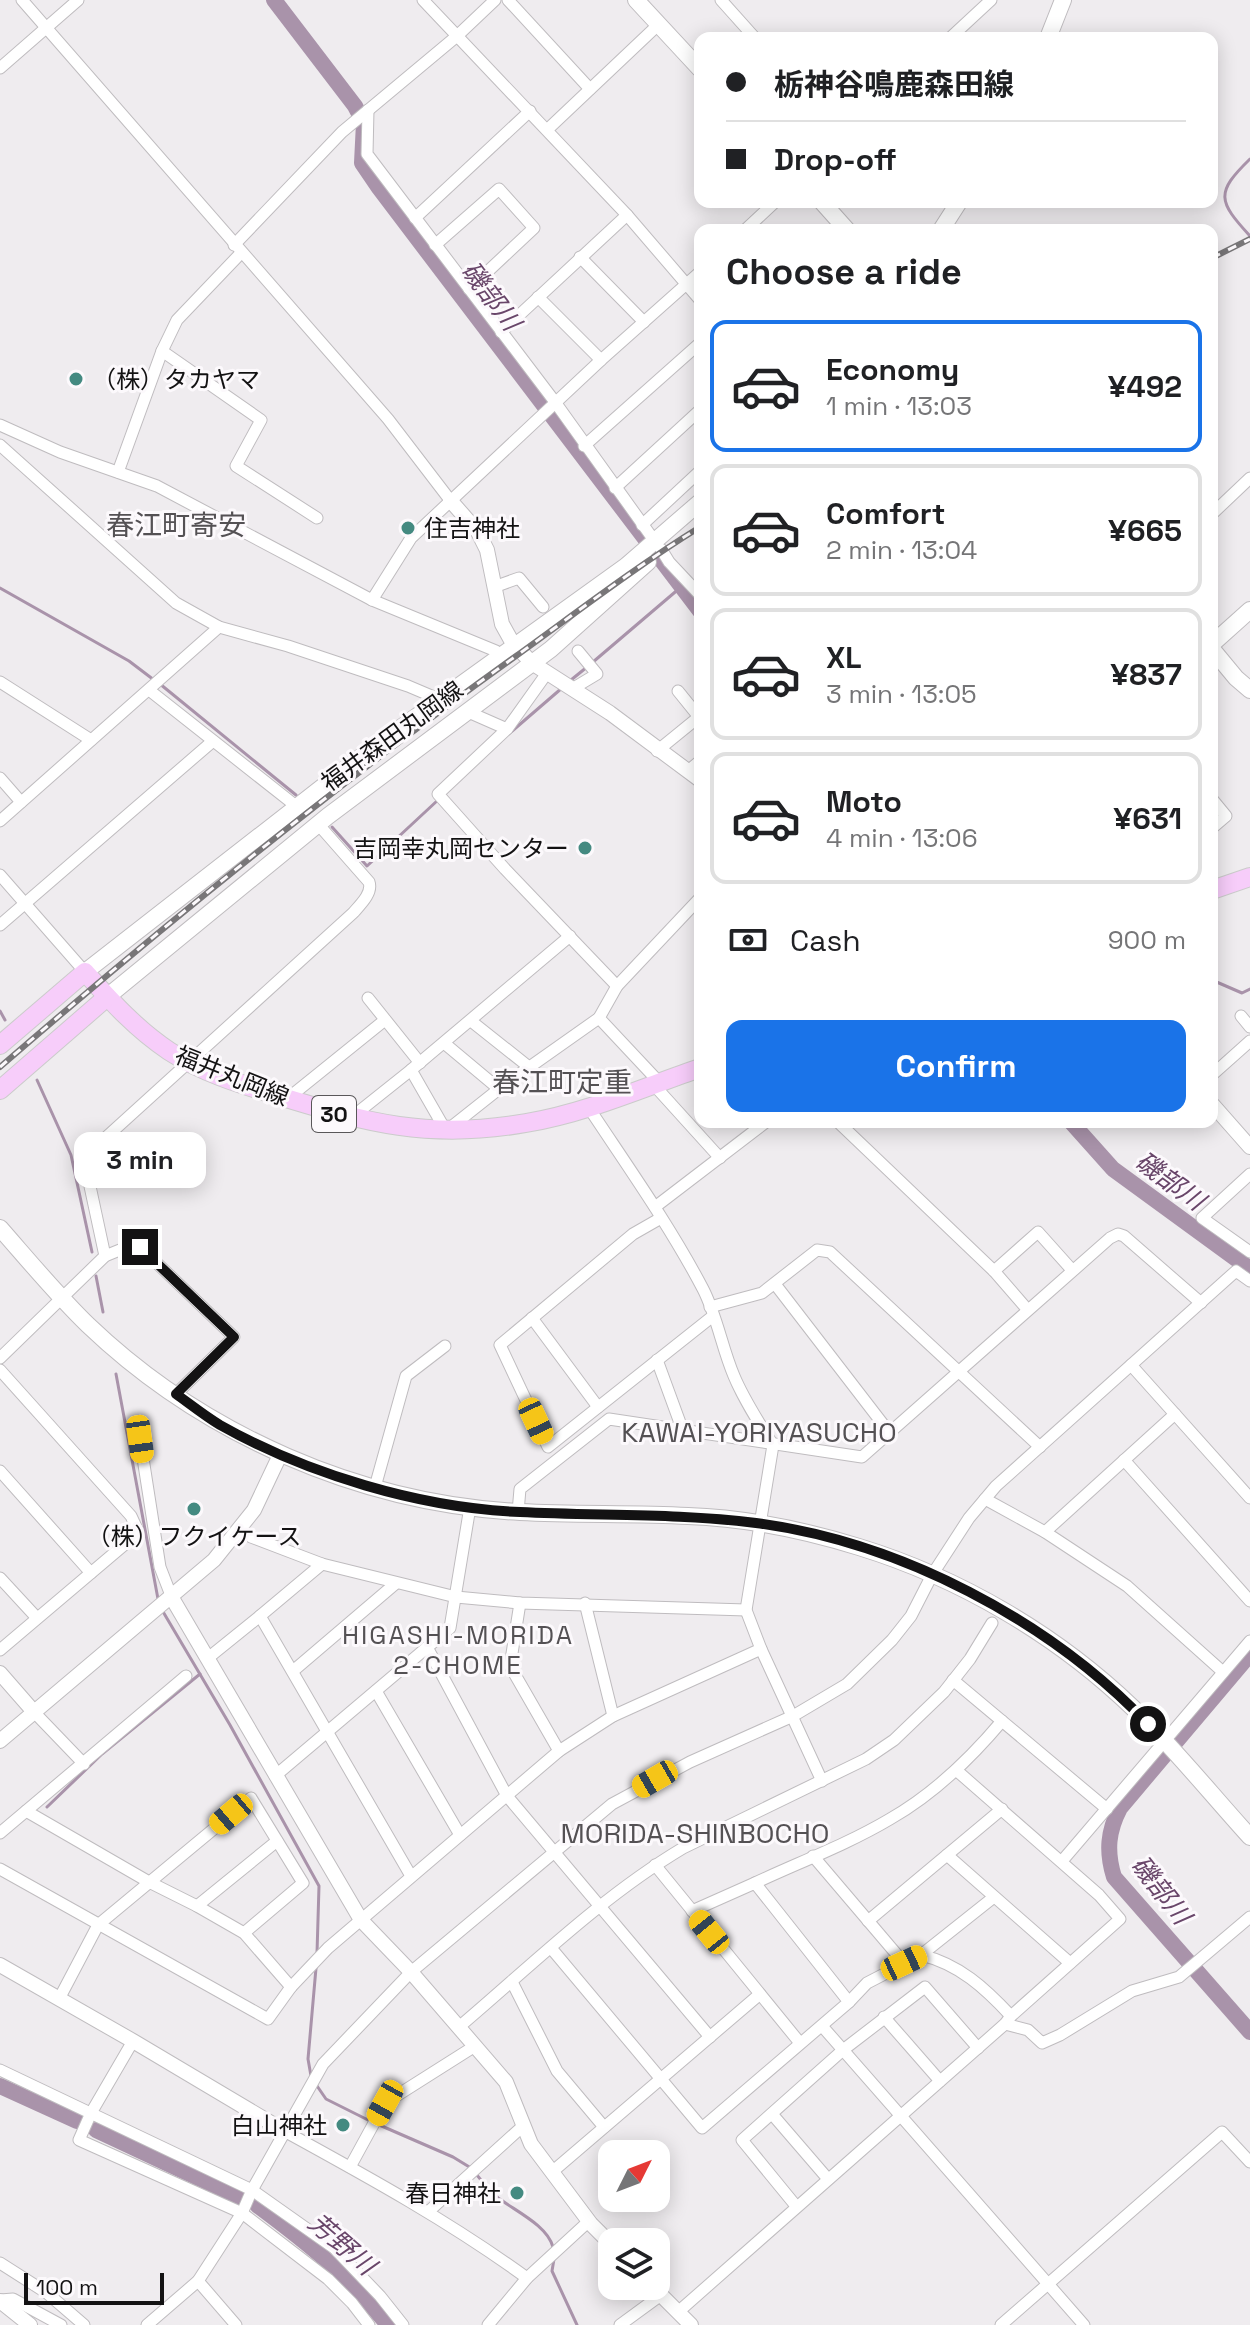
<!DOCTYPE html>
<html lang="en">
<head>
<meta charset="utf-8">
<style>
	:root { --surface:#fff; --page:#f2f2f2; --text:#202124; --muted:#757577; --line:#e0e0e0; --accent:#1a73e8 }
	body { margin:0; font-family:"Space Grotesk","Noto Sans JP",sans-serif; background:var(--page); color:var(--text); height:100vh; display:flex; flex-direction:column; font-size:30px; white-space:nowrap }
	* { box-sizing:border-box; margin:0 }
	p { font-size:26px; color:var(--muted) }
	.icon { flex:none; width:44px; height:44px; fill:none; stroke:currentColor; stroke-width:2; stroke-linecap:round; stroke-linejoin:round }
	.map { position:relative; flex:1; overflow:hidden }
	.side { position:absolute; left:694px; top:224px; width:524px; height:904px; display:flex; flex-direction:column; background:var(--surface); border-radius:16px; box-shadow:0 4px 20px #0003 }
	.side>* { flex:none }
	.guide { position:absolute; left:694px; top:32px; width:524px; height:176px; border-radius:16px; box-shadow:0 4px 20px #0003; display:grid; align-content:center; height:176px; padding:0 32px; background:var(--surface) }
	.needle { width:52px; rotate:48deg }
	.tools { position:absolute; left:598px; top:2140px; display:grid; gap:16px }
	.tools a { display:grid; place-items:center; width:72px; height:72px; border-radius:16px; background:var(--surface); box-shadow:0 4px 20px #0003; font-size:40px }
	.scale { position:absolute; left:24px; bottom:20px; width:140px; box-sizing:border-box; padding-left:8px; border:4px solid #131213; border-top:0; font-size:22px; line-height:28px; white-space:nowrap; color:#131213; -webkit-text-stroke:6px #fcf9fc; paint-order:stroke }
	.end { position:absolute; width:36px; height:36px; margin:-18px; border:10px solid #131213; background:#fff; box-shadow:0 0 0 4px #fff }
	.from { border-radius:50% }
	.bubble { position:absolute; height:56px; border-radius:16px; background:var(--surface); box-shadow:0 4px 20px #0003; font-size:26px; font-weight:800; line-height:56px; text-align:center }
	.car { position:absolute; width:24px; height:48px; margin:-24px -12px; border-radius:10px; box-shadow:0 0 6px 2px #0007; background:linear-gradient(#f5c518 24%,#345 0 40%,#f5c518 0 76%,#345 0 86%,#f5c518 0) }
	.guide b { display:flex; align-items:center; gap:28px; height:76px; font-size:30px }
	.guide b+b { border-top:2px solid var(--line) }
	.guide i { width:20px; height:20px; background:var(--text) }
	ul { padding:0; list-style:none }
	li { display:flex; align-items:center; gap:24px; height:132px; margin:0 16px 12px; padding:0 16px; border:4px solid var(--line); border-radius:16px }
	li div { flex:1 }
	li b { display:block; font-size:30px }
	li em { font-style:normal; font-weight:800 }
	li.on { border-color:var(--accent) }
	li>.icon { width:72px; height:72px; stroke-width:1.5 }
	h2 { padding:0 32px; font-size:36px; line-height:96px }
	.pay { display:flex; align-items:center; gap:20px; height:88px; padding:0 32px; font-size:30px }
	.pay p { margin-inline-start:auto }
	.primary-button { display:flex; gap:16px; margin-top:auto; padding:16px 32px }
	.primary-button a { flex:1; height:92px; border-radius:16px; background:var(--accent); color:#fff; font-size:32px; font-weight:800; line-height:92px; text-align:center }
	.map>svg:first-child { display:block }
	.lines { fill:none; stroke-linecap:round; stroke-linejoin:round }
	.stream { stroke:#a993aa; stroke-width:3 }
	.river { stroke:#a993aa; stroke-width:16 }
	.minor-casing { stroke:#bfbcbf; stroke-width:13 }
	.tertiary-casing { stroke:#bfbcbf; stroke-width:16 }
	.secondary-casing { stroke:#bfbcbf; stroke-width:18 }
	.primary-casing { stroke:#cbcbcb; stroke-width:20 }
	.minor { stroke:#fff; stroke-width:11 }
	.tertiary { stroke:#fff; stroke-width:14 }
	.secondary { stroke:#fff; stroke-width:16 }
	.primary { stroke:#f7cdfa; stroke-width:18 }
	.rail-casing { stroke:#787678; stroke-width:6 }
	.rail { stroke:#fcf9fc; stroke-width:3; stroke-dasharray:9; stroke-linecap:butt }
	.route { stroke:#131213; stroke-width:10 }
	.poi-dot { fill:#448a81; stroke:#fcf9fc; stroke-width:3 }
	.labels { text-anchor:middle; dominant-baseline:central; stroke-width:6; stroke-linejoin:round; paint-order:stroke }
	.shield { fill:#fcf9fc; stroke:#595759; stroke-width:2 }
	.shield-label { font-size:22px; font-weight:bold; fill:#131213 }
	.poi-label { font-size:24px; fill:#131213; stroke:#fcf9fc; text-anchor:end }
	.street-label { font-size:24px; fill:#131213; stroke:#fcf9fc }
	.water-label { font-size:26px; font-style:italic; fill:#69466a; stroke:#fcf9fc }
	.neighbourhood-label { font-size:26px; letter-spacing:2px; fill:#545154; stroke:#fcf9fc }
	.quarter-label { font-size:28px; fill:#545154; stroke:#fcf9fc }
</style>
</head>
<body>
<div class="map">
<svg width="1250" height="2325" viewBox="0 0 1250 2325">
	<rect width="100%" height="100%" fill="#efecef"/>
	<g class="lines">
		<g class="stream">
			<path d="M 1250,159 C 1215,193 1218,201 1250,236"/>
			<path d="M 0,588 L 129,661 L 154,680"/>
			<path d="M 593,662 L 681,587"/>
			<path d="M 571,680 L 587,667"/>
			<path d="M 160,684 L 296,795"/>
			<path d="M 511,732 L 562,688"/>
			<path d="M 332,827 L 367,866 L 438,800"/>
			<path d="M 1212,980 L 1242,993 L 1250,989"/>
			<path d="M 0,1011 L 5,1020"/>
			<path d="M 37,1080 L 71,1155 L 92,1252"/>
			<path d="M 96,1276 L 103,1312"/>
			<path d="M 116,1374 L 158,1599"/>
			<path d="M 162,1610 L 230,1725 L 319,1886 L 317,1953"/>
			<path d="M 47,1807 L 102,1754 L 200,1674"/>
			<path d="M 311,2076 L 308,2059 L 316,1968"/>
			<path d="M 315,2083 L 326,2099 L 370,2121"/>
			<path d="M 377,2124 L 453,2157 L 471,2168"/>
			<path d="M 476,2174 C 483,2182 489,2191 497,2197 C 515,2211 547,2225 553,2247"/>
			<path d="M 554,2259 L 552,2271 L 577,2325"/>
		</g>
		<g class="river">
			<path d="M 274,0 L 355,106 L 364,123 L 362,163 L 379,188 L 700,611"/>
			<path d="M 1071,1122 L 1113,1169 L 1250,1269"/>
			<path d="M 1250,1654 L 1120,1808 C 1108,1831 1106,1851 1114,1877 L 1250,2032"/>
			<path d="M 0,2086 L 77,2121"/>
			<path d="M 96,2130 L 239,2197"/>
			<path d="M 257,2205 C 308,2243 348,2275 388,2325"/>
		</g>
		<g class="minor-casing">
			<g id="minor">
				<path d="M 22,0 L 388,419 L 450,500"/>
				<path d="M 423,0 L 627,215 L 700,300"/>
				<path d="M 508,0 L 590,89"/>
				<path d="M 721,0 L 755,38"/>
				<path d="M 950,38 L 991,0"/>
				<path d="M 0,68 L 78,0"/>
				<path d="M 368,110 L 367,154 L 555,402 L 656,543"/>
				<path d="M 548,129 L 659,24"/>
				<path d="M 415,218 L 530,111"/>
				<path d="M 745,230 L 775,202"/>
				<path d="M 234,245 L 342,132 L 457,36 L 495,0"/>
				<path d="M 435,245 L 499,189 L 534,228 L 469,289"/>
				<path d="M 580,257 L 644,322"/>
				<path d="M 538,297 L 601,360"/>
				<path d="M 501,332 L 627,215"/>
				<path d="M 162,351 L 261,420 L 236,466 L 317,518"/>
				<path d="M 0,425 L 60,452 L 157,486 L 372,600 L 496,651 L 501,657"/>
				<path d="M 0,445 L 176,603 L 219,627 L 288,646 L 408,686 L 441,700"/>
				<path d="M 584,446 L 700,343"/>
				<path d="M 118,472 L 162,351 L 177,320 L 241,253"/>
				<path d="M 615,488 L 700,410"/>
				<path d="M 1212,514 L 1250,478"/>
				<path d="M 642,525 L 700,471"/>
				<path d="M 661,549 L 669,562 L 700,595"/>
				<path d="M 494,587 L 519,578 L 543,607"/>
				<path d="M 372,600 L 411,538 L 601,360 L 700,272"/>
				<path d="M 547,673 L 507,729 L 438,794 L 505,869 L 617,986"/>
				<path d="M 0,682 L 91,740"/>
				<path d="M 572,689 L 597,674 L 578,651"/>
				<path d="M 149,690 L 296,806"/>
				<path d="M 678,691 L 699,717"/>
				<path d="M 466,711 L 507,729"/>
				<path d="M 657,751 L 700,716"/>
				<path d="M 688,771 L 700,761"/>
				<path d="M 0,778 L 21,802"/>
				<path d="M 1212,799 L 1226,816 L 1212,828"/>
				<path d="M 0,821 L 219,627"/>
				<path d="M 0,875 L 85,972"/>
				<path d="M 0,925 L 213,741"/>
				<path d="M 570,936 L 411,1070 L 446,1131 L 504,1085 L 599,1018"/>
				<path d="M 368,998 L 420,1063"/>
				<path d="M 1241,1016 L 1250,1027"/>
				<path d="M 471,1021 L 529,1067"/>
				<path d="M 444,1043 L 499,1089"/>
				<path d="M 1212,1075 L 1250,1041"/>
				<path d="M 659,1082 L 599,1018 L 617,986 L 700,898"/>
				<path d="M 653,1084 L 720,1158"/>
				<path d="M 287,1099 L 385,1020"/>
				<path d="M 589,1108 C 628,1167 670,1226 703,1289 C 717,1316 722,1348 734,1376 C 744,1400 759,1423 773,1445 L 746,1610 L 761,1649 L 822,1781"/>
				<path d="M 352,1117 L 411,1070"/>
				<path d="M 838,1122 L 994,1271 L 1027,1309"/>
				<path d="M 655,1207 L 766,1122"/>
				<path d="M 661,1218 L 633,1234 L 500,1345 L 548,1447 L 713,1316"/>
				<path d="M 1250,1252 L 1202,1218 L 1250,1174"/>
				<path d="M 105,1256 L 85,1163 L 91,1151 L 353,913 C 360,905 373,893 369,882 L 318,824"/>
				<path d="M 994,1271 L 1038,1232 L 1072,1270"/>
				<path d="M 775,1284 L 889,1432"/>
				<path d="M 710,1307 L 762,1293 L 817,1250 L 830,1252 L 1040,1447"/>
				<path d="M 532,1318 L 598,1407"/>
				<path d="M 0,1358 L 105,1256 L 132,1245 L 140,1247 L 234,1337 L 176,1394"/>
				<path d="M 657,1360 L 683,1431"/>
				<path d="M 1131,1365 L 1250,1498"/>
				<path d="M 0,1370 L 131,1516 L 137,1529 L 131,1539 L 0,1650"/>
				<path d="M 140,1439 L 160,1567 L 172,1598"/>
				<path d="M 1124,1460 L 1250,1601"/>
				<path d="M 0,1471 L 91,1573"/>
				<path d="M 375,1487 L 406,1376 L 445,1346"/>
				<path d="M 985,1499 L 1045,1532 L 1127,1586 L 1223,1672"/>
				<path d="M 518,1512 L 520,1489 L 609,1419 L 862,1457 L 1110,1238 L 1118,1234 L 1124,1236 L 1201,1303"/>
				<path d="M 1045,1532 L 1175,1414"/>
				<path d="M 251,1537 L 322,1564"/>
				<path d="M 0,1578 L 37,1618"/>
				<path d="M 520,1603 L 510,1666 L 559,1751"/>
				<path d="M 585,1603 L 613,1716"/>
				<path d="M 427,1647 L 507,1796 L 710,2037"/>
				<path d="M 208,1658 L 260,1616"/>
				<path d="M 293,1671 L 395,1584"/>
				<path d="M 953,1680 L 1107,1809"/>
				<path d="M 376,1691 L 460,1835"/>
				<path d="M 34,1712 L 84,1764"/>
				<path d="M 275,1776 L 450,1628 L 470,1507"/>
				<path d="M 26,1811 L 149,1882 L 197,1906 L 244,1933 L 291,1987"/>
				<path d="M 0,1833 L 186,1676"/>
				<path d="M 947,1855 L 1070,1963"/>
				<path d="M 813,1856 L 904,1963"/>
				<path d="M 1062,1861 L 1250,1641"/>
				<path d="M 655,1865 L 800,2043"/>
				<path d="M 0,1869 L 268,2019 L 291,1987 L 328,1948 L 559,1751 L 613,1716 L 761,1649"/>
				<path d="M 411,1876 L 260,1616 L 322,1564 L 456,1597 L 520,1603 L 746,1610"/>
				<path d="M 755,1883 C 800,1862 848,1844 890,1819 C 934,1794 970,1759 1002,1721"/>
				<path d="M 197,1906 L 277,1841"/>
				<path d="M 868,1921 L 1002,1809"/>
				<path d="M 551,1948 L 702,2128 L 849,2002 L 755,1883 L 692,1911"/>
				<path d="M 921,1955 L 994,1897"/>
				<path d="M 512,1982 L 557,2071 L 604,2127"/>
				<path d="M 59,1999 L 98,1925 L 251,1798 L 303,1883 L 244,1933"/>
				<path d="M 849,2002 L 867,1983 L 921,1955 C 959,1964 985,1988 1011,2016"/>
				<path d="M 884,2017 L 940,2081"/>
				<path d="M 1005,2024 L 1028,2030 L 1042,2043 L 1060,2035 L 1132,1991 L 1179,1977 L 1250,1917"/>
				<path d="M 822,2026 L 1084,2325"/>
				<path d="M 459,2027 C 531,1966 601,1897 683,1848 L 866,1759 L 894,1740 L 944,1692 L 970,1659 L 992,1623"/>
				<path d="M 133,2041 L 91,2113 L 79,2140 L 242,2213 L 328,2279 L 352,2303 L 369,2325"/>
				<path d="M 0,2070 L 252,2190 L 334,2248 L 380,2296 L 403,2325"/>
				<path d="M 772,2114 L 828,2179"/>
				<path d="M 286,2132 C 370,2178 450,2222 527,2278"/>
				<path d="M 350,2167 L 385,2103 L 475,2046"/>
				<path d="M 552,2172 L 760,1994"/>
				<path d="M 796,2206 L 742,2140 L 843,2050 L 925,1987 L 978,2048"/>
				<path d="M 429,2211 L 523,2126"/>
				<path d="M 0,2263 L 47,2293 L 84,2325"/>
				<path d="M 198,2281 L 236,2325"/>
				<path d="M 0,2300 L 13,2299 L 61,2325"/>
				<path d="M 678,2312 L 1005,2024 L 1011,2016 L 1120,1919 L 1099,1895 L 956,1770"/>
				<path d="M 147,2325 L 198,2281 L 242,2213 L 252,2190 L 323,2064 L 411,1972 L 612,1804 L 690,1762 L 793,1716 L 847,1684 L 892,1640 L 911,1616 L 932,1575 L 969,1518 L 996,1486 L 1236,1271 L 1250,1281"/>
				<path d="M 488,2325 L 527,2278 L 589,2221"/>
				<path d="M 620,2325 L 661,2295"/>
				<path d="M 1001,2325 L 1222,2132 L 1250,2162"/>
			</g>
		</g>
		<g class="tertiary-casing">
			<g id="tertiary">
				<path d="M 450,500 L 478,532 L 487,550 L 502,624 L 512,642 L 532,663 L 610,713 L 700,780"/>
				<path d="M 1212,1104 L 1250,1147"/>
				<path d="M 172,1598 L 361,1920 L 411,1972 L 506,2082 L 531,2144 L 591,2224 L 612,2245"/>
				<path d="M 0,1673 L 34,1712"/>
				<path d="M 0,1741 L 214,1560 L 254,1510 L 280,1455"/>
				<path d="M 0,1965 L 133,2041 L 286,2132"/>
				<path d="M 652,2286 L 691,2325"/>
				<path d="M 0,2301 L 30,2325"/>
			</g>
		</g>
		<g class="secondary-casing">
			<g id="secondary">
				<path d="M 636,0 L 700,69"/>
				<path d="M 1048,38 L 1063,0"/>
				<path d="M 822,202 L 847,230"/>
				<path d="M 941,230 L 959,202"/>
				<path d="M 1212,644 L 1250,610"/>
				<path d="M 1212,649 L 1236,678 L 1250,690"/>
				<path d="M 85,972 L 366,753 L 626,566 L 700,502"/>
				<path d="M 107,997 L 328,816 L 551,649 L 648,562"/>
				<path d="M 0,1228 C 29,1261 57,1295 88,1325 C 203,1435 361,1504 520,1512 C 576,1515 632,1513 688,1516 C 745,1518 804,1530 859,1547 C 960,1578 1057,1635 1133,1708 C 1174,1748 1211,1794 1250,1837"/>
			</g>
		</g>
		<g class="primary-casing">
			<g id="primary">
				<path d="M 1212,890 L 1250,877"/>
				<path d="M 0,1045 L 85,972 C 111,1001 136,1029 169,1051 C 201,1072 240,1084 276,1095 C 367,1123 429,1140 526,1123 C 586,1113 642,1088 700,1068"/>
				<path d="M 0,1090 L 107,997"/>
			</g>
		</g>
		<use href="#minor" class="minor"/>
		<use href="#tertiary" class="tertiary"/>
		<use href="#secondary" class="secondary"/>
		<use href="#primary" class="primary"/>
		<g class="rail-casing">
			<g id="rail">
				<path d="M 1212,258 L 1250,239"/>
				<path d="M 0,1067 C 166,923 337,784 516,656 C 577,612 637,566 700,527"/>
			</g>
		</g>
		<use href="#rail" class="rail"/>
	</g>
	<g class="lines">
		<path class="route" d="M 140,1247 L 234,1337 L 176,1394 C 190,1404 205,1416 220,1425 C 307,1474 420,1508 520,1512 C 599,1516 678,1513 756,1523 C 900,1542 1049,1620 1148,1724"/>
	</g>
	<g class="poi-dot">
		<circle cx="76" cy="379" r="8"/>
		<circle cx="408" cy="528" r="8"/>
		<circle cx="585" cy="848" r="8"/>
		<circle cx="194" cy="1509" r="8"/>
		<circle cx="343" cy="2125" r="8"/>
		<circle cx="517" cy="2193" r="8"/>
	</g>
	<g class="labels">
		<rect class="shield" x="312" y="1096" width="44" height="36" rx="6"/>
		<g class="shield-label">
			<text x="334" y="1114">30</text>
		</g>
		<g class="poi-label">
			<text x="92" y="379" text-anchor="start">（株）タカヤマ</text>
			<text x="424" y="528" text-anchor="start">住吉神社</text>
			<text x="569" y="848">吉岡幸丸岡センター</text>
			<text x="194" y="1536" text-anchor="middle">（株）フクイケース</text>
			<text x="327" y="2125">白山神社</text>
			<text x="501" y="2193">春日神社</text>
		</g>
		<g class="street-label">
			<text transform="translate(392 736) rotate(-36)">福井森田丸岡線</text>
			<text transform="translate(232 1076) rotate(22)">福井丸岡線</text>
		</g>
		<g class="water-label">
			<text transform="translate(491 296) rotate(53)">磯部川</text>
			<text transform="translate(1170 1181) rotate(36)">磯部川</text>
			<text transform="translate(1161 1890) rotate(52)">磯部川</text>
			<text transform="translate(342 2244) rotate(41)">芳野川</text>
		</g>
		<g class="neighbourhood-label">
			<text x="458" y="1635">HIGASHI-MORIDA<tspan x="458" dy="30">2-CHOME</tspan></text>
		</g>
		<g class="quarter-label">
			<text x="176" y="525">春江町寄安</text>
			<text x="562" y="1082">春江町定重</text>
			<text x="759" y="1432">KAWAI-YORIYASUCHO</text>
			<text x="695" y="1833">MORIDA-SHINBOCHO</text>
		</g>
	</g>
</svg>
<div class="tools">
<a><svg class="needle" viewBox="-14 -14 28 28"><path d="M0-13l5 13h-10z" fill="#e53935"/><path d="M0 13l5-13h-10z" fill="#757577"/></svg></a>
<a><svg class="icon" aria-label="layers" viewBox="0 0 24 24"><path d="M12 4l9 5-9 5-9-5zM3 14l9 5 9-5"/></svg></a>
</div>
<div class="scale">100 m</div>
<i class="end from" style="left:1148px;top:1724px"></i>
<i class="end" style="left:140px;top:1247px"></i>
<div class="bubble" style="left:74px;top:1132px;width:132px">3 min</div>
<i class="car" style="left:536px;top:1421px;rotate:155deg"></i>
<i class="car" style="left:140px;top:1439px;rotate:172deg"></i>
<i class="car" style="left:655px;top:1779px;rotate:240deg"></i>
<i class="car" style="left:231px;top:1814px;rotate:230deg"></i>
<i class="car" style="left:709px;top:1932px;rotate:321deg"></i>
<i class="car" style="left:904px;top:1963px;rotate:65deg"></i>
<i class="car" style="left:385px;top:2103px;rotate:209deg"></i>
<div class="guide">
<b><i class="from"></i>栃神谷鳴鹿森田線</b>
<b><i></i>Drop-off</b>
</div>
<section class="side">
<h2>Choose a ride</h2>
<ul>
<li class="on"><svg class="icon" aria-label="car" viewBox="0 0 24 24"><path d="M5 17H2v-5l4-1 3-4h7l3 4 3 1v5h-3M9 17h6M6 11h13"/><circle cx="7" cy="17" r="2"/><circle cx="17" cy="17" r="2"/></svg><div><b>Economy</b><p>1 min · 13:03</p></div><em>¥492</em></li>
<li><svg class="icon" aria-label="car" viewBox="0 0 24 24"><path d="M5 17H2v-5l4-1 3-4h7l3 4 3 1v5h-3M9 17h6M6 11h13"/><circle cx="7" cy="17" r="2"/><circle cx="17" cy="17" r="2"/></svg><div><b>Comfort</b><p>2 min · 13:04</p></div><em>¥665</em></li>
<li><svg class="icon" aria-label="car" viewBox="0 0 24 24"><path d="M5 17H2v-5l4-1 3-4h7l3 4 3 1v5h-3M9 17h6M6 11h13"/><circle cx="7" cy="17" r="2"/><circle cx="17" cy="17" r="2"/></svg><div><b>XL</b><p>3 min · 13:05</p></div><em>¥837</em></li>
<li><svg class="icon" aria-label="car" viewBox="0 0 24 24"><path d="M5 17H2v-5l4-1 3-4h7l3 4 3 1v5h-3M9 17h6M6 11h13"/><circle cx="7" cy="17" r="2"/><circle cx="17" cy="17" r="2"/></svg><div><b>Moto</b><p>4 min · 13:06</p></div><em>¥631</em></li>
</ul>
<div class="pay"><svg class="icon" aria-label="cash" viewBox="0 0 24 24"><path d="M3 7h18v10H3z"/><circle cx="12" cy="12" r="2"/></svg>Cash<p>900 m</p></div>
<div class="primary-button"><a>Confirm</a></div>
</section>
</div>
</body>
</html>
